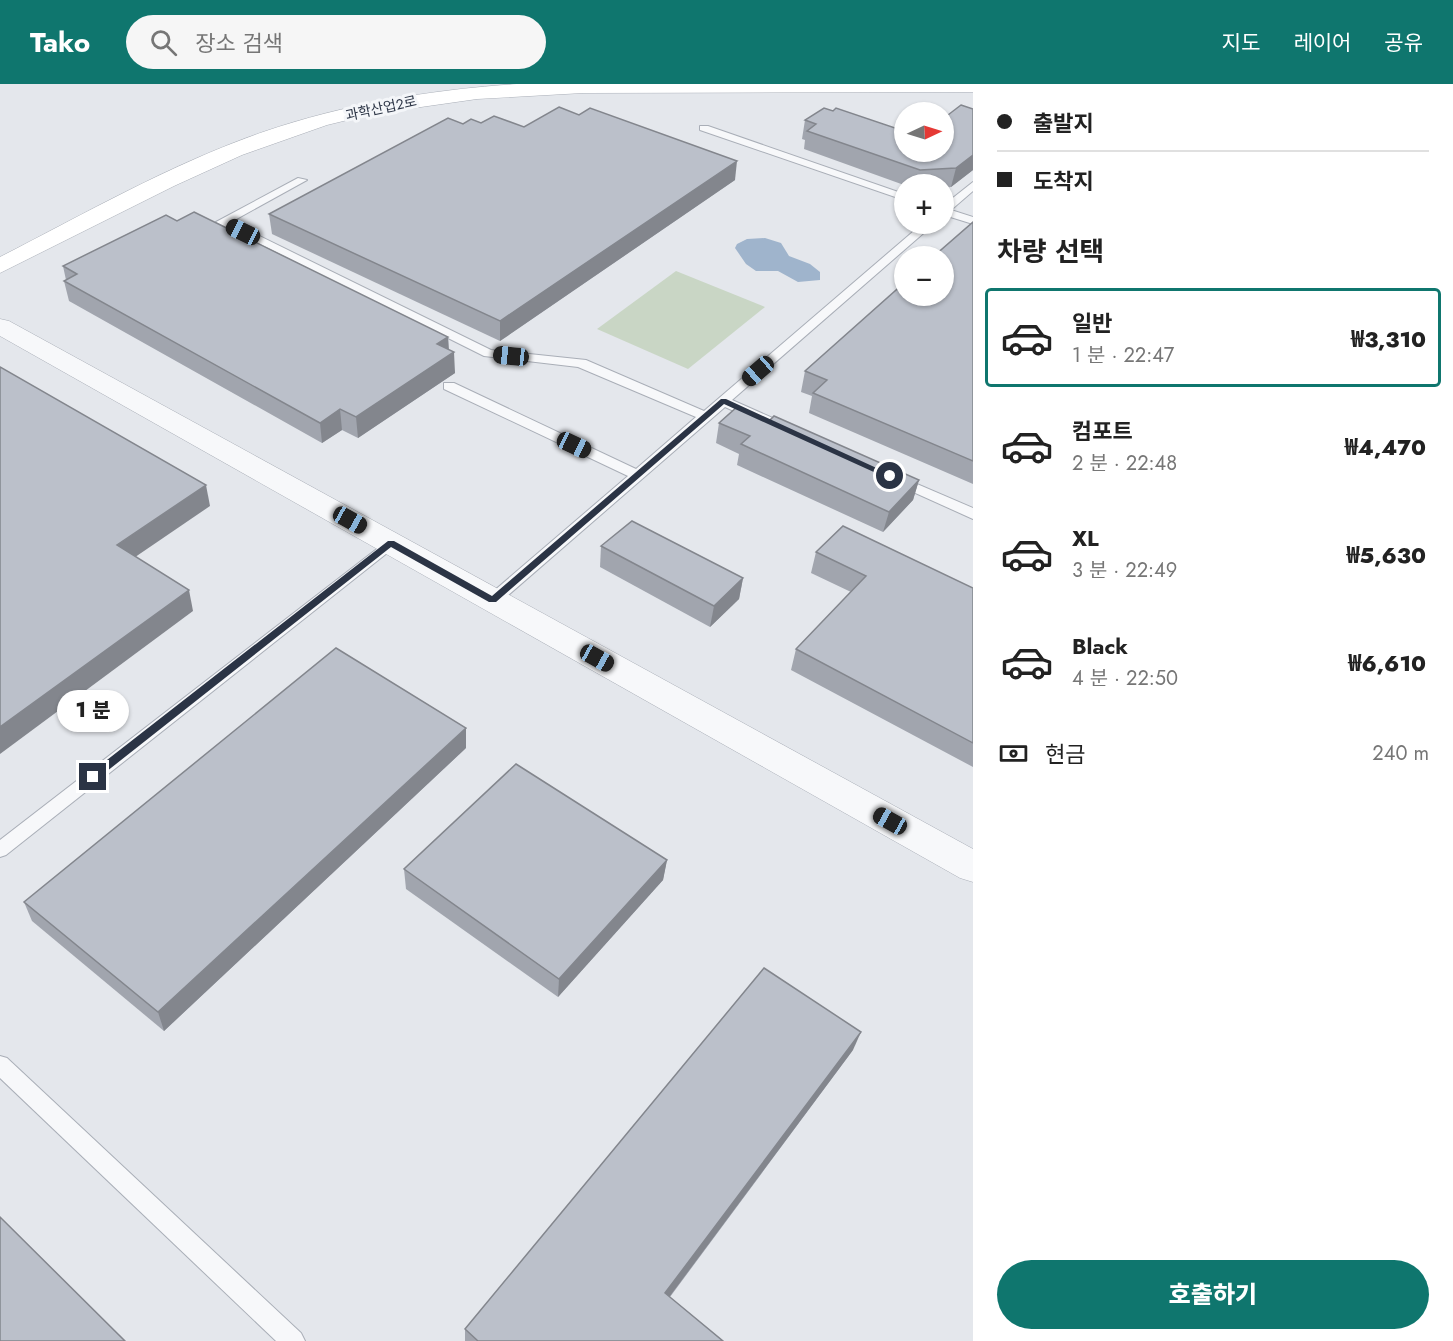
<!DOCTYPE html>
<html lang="ko">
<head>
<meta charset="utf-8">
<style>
	:root { --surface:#fff; --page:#f6f6f6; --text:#222; --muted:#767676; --line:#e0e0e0; --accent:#0f766e }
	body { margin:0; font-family:Jost,"Noto Sans KR",sans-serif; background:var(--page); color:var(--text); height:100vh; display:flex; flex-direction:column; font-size:22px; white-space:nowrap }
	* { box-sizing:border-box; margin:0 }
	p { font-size:20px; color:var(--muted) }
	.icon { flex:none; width:33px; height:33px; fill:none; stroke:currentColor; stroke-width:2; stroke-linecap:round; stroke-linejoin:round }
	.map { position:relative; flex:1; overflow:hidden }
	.sheet { display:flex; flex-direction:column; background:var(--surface); width:480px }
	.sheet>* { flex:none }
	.banner { display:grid; align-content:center; height:132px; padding:0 24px; background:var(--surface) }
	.needle { width:39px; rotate:86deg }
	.fabs { position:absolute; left:894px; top:18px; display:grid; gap:12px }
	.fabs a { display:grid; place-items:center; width:60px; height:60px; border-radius:50%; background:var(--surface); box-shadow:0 2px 4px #0004; font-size:30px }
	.end { position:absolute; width:27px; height:27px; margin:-14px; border:8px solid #2b3445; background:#fff; box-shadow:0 0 0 3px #fff }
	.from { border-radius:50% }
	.bubble { position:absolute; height:42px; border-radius:21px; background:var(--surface); box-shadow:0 2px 4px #0004; font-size:20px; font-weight:800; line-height:42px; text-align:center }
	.car { position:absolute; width:18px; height:36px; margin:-18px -9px; border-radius:8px; box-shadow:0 0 4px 2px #0007; background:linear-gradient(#222 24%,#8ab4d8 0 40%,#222 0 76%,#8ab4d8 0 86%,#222 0) }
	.banner b { display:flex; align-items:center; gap:21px; height:57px; font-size:22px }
	.banner b+b { border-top:2px solid var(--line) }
	.banner i { width:15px; height:15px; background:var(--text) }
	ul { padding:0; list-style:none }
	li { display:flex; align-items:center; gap:18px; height:99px; margin:0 12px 9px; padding:0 12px; border:3px solid transparent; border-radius:6px }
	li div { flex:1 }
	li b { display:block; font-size:22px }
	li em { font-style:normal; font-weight:800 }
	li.selected { border-color:var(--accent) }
	li>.icon { width:54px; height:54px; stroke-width:1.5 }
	h2 { padding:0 24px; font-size:27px; line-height:72px }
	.pay { display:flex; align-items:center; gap:15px; height:66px; padding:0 24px; font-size:22px }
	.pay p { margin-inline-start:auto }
	.cta { display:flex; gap:12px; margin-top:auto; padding:12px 24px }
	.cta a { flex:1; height:69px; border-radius:36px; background:var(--accent); color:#fff; font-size:24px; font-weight:800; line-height:69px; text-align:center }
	header { display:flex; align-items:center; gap:36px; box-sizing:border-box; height:84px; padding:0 30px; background:var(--accent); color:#fff }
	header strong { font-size:28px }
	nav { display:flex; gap:33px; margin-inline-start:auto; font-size:21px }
	.search { width:420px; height:54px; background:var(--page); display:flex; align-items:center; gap:15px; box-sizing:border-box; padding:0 21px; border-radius:33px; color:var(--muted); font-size:22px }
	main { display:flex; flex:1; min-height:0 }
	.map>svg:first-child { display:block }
	.green { fill:#c9d6c5 }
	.water { fill:#9fb4cc }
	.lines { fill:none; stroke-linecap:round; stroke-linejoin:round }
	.lane-casing { stroke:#a9aeb7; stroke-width:2 }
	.street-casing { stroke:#a9aeb7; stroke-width:1 }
	.secondary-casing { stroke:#a9aeb7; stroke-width:1 }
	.lane { fill:#f7f8fa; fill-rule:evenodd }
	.street { fill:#f7f8fa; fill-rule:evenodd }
	.secondary { fill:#fff; fill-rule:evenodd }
	.wall { fill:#a1a5ae }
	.shaded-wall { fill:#83868d }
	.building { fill:#bbc0ca; stroke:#83868d; stroke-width:1.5 }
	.route { fill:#2b3445 }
	.labels { text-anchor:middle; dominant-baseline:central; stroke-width:6; stroke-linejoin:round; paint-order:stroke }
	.far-street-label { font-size:14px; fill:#2b3445; stroke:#f4f6f9 }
</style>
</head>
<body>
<header>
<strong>Tako</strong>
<div class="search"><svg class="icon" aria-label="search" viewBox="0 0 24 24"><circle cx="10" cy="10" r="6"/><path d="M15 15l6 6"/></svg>장소 검색</div>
<nav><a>지도</a><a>레이어</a><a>공유</a></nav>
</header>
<main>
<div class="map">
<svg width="973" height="1257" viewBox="0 0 973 1257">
	<rect width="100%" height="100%" fill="#e4e7ec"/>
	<path class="green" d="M 676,187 L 765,223 L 688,285 L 597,245 Z"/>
	<path class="water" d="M 765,154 L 781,159 L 789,172 L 810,180 L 820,188 L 820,196 L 798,198 L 778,187 L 756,187 L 746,180 L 735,164 L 737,160 L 747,155 Z"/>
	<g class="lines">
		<g class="lane-casing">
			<g id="lane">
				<path d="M 700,42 L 708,42 L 904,110 L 904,116 L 700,46 Z"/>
				<path d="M 298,94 L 307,96 L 231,138 L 491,266 L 586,276 L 704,327 L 922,140 L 934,140 L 732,316 L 793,343 L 793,349 L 783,349 L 725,323 L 498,520 L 493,521 L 485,516 L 488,512 L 628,392 L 444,305 L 444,299 L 454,299 L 636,385 L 696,333 L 578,283 L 484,272 L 216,138 Z"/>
				<path d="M 973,98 L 973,107 L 951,126 L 973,133 L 973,140 L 944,131 L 944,121 Z"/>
				<path d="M 896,391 L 973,424 L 973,435 L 891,398 L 889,395 Z"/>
				<path d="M 391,454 L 398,459 L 396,462 L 6,771 L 0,773 L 0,756 Z"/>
				<path d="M 0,972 L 7,974 L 301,1249 L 305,1257 L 276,1257 L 0,994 Z"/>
			</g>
		</g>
		<g class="street-casing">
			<path id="street" d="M 0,235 L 9,237 L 973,765 L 973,798 L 960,794 L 0,252 Z"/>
		</g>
		<g class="secondary-casing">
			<path id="secondary" d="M 517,0 L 973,0 L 973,8 L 583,9 L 477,15 L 372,30 L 327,41 L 242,71 L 174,102 L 0,189 L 0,173 C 86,129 171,80 263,48 C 345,20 430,6 517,0 Z"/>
		</g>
		<use href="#lane" class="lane"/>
		<use href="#street" class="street"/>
		<use href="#secondary" class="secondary"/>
	</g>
	<g class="wall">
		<path d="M 973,25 L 973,86 L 951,103 L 944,104 L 944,100 L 904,101 L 804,65 L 805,56 L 802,55 L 805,36 L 904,68 Z"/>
		<path d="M 481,39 L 524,43 L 735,96 L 500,257 L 272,150 L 269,130 L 463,40 Z"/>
		<path d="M 177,137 L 448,253 L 449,266 L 455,289 L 358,354 L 342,346 L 322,359 L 69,217 L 64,197 L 66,196 L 63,182 Z"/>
		<path d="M 973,138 L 973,400 L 809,329 L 812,312 L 801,308 L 805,287 Z"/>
		<path d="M 769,337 L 919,396 L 913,416 L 883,448 L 737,381 L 739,370 L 716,359 L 719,339 Z"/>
		<path d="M 601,462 L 743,494 L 739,515 L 710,543 L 600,483 Z"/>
		<path d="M 816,468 L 973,504 L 973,683 L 791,586 L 796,565 L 851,508 L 811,489 Z"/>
		<path d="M 466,664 L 164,947 L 32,837 L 24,818 Z"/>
		<path d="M 667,776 L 663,796 L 558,913 L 406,805 L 404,785 Z"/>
		<path d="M 853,966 L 670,1213 L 723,1257 L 465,1257 L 465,1245 Z"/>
	</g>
	<g class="shaded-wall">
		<path d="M 973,71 L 973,86 L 951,103 L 956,84 Z"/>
		<path d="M 737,77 L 735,96 L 500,257 L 500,237 Z"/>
		<path d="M 448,253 L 449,272 L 454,268 L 455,289 L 358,354 L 356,333 L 437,260 Z"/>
		<path d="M 340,325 L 342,346 L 322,359 L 320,339 Z"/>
		<path d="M 919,396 L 913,416 L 883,448 L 889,428 Z"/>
		<path d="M 206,401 L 210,422 L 122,482 L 117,461 Z"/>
		<path d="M 743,494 L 739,515 L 710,543 L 714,522 Z"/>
		<path d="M 189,506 L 193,527 L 0,670 L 0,643 Z"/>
		<path d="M 466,644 L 466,664 L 164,947 L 158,928 Z"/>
		<path d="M 667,776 L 663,796 L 558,913 L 559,895 Z"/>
		<path d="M 861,948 L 853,966 L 661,1224 L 665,1209 Z"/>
	</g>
	<g class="building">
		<path d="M 961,21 L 973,25 L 973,71 L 956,84 L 920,86 L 807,47 L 816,40 L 805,36 L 824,24 L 833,27 L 836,24 L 904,47 L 904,68 L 944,68 L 944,34 Z"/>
		<path d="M 559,23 L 579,31 L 590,24 L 737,77 L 500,237 L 269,130 L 448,34 L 463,40 L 471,35 L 481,39 L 494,32 L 524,43 Z"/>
		<path d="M 194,128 L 448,253 L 437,260 L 454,268 L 356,333 L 340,325 L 320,339 L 64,197 L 77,190 L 63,182 L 166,131 L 177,137 Z"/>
		<path d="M 973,138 L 973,377 L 813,309 L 827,296 L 805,287 L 904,199 L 904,212 L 944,212 L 944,172 L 934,172 Z"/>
		<path d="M 0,283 L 206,401 L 117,461 L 189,506 L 0,643 Z"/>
		<path d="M 737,323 L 769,337 L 774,332 L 919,396 L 889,428 L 741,360 L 750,352 L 719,339 Z"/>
		<path d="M 632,437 L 743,494 L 714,522 L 601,462 Z"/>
		<path d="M 843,442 L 973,504 L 973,659 L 796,565 L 866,492 L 816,468 Z"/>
		<path d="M 336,564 L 466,644 L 158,928 L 24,818 Z"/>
		<path d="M 516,680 L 667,776 L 559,895 L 404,785 Z"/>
		<path d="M 764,884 L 861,948 L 665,1209 L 723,1257 L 478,1257 L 465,1245 Z"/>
		<path d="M 0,1133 L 125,1257 L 0,1257 Z"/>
	</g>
	<path class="route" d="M 721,315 L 726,315 L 894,392 L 887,394 L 724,320 L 496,518 L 489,518 L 391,463 L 97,695 L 89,695 L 89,690 L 388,457 L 394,457 L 492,512 Z"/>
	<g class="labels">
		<g class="far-street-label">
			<text transform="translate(381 24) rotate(-12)">과학산업2로</text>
		</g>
	</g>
</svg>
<div class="fabs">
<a><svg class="needle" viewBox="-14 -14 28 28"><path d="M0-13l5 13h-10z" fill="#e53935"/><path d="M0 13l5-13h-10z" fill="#767676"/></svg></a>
<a>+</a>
<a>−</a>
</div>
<i class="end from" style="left:890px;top:392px"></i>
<i class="end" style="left:93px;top:693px"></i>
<div class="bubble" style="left:57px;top:606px;width:72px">1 분</div>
<i class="car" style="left:243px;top:148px;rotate:296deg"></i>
<i class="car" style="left:511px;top:272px;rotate:276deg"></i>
<i class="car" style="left:758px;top:287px;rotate:229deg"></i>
<i class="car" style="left:574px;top:361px;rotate:115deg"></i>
<i class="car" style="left:350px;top:436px;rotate:119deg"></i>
<i class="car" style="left:597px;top:574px;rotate:119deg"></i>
<i class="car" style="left:890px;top:737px;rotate:299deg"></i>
</div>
<section class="sheet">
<div class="banner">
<b><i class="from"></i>출발지</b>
<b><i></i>도착지</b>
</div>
<h2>차량 선택</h2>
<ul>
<li class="selected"><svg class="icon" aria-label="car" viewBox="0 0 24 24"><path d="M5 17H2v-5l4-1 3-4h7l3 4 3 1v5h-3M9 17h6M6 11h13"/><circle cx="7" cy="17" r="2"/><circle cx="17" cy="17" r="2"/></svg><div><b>일반</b><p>1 분 · 22:47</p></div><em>₩3,310</em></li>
<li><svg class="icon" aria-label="car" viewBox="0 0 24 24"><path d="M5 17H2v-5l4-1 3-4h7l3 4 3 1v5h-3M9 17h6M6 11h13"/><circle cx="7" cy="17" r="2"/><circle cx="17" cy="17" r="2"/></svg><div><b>컴포트</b><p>2 분 · 22:48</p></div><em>₩4,470</em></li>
<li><svg class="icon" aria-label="car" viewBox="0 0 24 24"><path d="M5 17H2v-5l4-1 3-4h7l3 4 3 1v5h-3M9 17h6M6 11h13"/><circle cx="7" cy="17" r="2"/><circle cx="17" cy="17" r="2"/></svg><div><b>XL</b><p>3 분 · 22:49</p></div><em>₩5,630</em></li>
<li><svg class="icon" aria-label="car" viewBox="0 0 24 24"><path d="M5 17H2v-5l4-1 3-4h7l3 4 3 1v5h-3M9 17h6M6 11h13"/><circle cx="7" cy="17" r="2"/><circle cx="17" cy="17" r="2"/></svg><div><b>Black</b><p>4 분 · 22:50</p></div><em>₩6,610</em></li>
</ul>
<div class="pay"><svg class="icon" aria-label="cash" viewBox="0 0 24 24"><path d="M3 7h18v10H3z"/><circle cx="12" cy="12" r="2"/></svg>현금<p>240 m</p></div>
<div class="cta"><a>호출하기</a></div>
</section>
</main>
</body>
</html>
